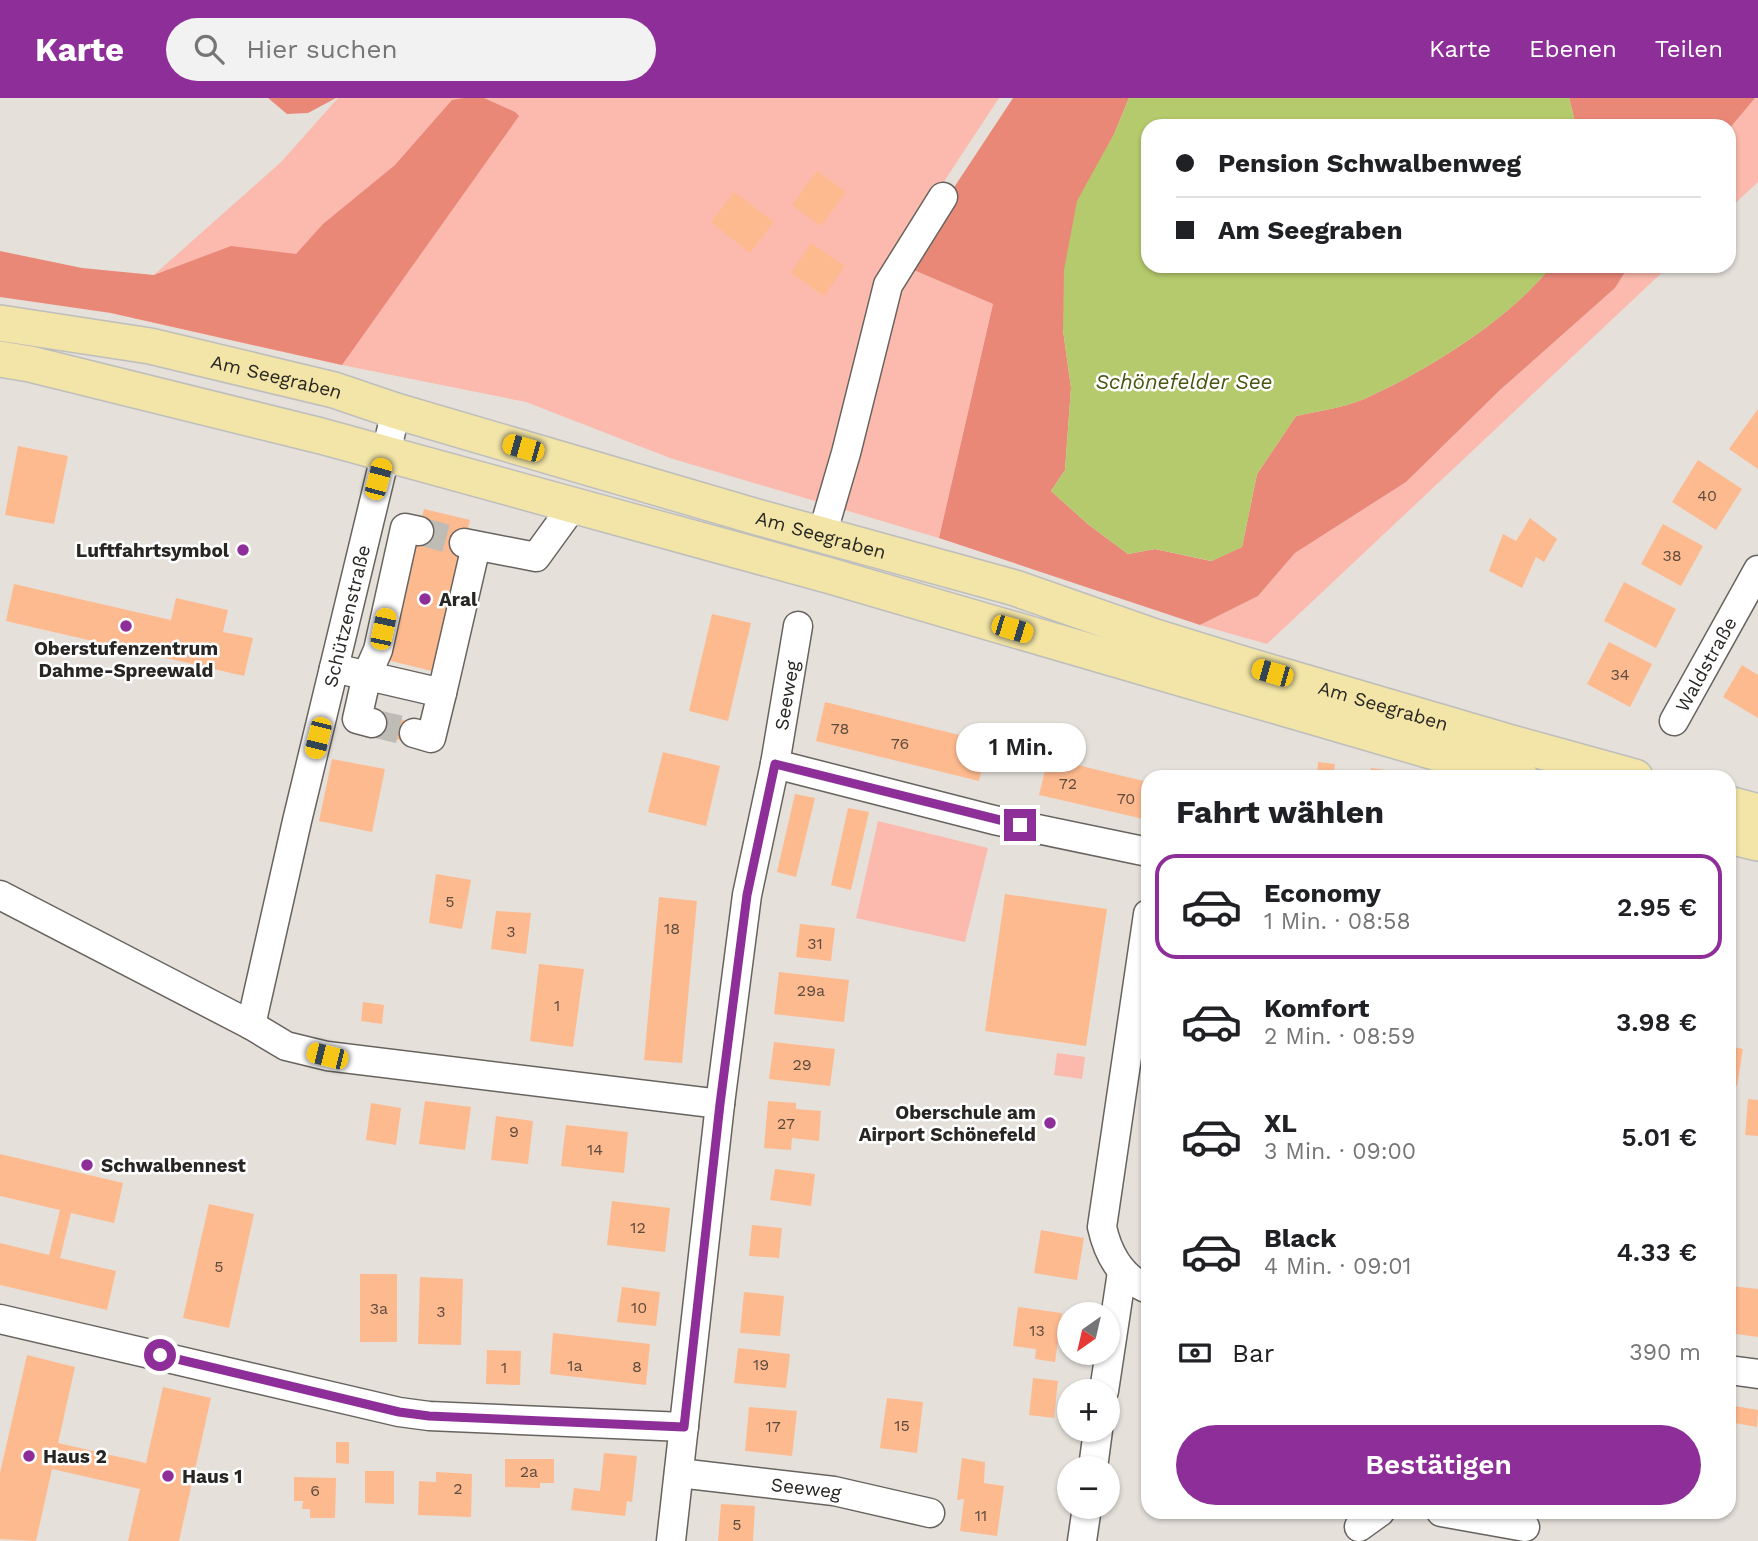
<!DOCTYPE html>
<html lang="de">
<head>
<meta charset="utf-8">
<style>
	:root { --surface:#fff; --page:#f2f2f2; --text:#202124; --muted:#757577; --line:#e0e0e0; --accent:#8e2f99 }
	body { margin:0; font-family:"Work Sans",sans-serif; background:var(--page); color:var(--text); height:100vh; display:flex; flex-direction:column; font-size:26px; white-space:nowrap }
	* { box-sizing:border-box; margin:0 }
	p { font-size:23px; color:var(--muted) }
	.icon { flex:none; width:38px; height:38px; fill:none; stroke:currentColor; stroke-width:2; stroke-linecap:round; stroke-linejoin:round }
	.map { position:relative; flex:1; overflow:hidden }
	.panel { position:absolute; left:1141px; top:672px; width:595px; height:749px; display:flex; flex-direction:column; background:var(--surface); border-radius:21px; box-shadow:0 2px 5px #0004 }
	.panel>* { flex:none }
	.banner { position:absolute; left:1141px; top:21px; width:595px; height:154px; border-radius:21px; box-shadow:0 2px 5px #0004; display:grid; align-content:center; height:154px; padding:0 35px; background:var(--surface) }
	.needle { width:46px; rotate:214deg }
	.controls { position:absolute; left:1057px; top:1204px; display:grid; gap:14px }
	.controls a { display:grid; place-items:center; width:63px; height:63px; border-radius:50%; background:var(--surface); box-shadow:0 2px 5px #0004; font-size:35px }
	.end { position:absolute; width:32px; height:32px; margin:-16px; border:9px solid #8e2f99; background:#fff; box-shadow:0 0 0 4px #fff }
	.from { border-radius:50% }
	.bubble { position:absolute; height:49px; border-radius:24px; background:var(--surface); box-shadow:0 2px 5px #0004; font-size:23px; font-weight:600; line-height:49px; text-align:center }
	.car { position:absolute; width:21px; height:42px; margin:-21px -10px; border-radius:9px; box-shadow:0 0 5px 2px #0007; background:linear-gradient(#f5c518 24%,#345 0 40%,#f5c518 0 76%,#345 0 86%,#f5c518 0) }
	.banner b { display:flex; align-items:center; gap:24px; height:66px; font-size:26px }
	.banner b+b { border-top:2px solid var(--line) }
	.banner i { width:18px; height:18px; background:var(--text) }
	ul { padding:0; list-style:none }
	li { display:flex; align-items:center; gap:21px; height:105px; margin:0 14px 10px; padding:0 21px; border:4px solid transparent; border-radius:21px }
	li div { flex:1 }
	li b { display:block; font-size:26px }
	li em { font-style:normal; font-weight:600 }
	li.on { border-color:var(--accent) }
	li>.icon { width:63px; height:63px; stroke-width:1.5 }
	h2 { padding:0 35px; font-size:32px; line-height:84px }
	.pay { display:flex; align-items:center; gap:18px; height:77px; padding:0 35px; font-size:26px }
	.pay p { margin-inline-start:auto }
	.action { display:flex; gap:14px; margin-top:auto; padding:14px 35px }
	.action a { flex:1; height:80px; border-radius:42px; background:var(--accent); color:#fff; font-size:28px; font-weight:600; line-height:80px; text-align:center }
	header { display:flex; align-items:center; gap:42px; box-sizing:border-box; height:98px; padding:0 35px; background:var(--accent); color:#fff }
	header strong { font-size:33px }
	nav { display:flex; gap:38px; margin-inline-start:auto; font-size:24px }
	.search { width:490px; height:63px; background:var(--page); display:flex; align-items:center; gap:18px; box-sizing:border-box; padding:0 24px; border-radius:38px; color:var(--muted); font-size:26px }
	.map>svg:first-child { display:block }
	.green { fill:#fcbaae }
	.forest { fill:#ea8878 }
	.water { fill:#b5ca6c }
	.building { fill:#feba8f }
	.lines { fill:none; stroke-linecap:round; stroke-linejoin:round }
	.minor-tunnel { stroke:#bfbbb5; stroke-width:28; stroke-dasharray:28 14; stroke-linecap:butt }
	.minor-casing { stroke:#68635e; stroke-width:31 }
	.major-casing { stroke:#bebebd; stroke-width:38 }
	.minor { stroke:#fff; stroke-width:28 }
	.major { stroke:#f3e5a7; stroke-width:35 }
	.route { stroke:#8e2f99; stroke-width:9 }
	.poi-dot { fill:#8e2f99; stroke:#fff; stroke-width:2.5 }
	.labels { text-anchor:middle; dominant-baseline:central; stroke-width:5; stroke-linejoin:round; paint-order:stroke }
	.number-label { font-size:16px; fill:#5d4b3e }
	.street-label { font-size:19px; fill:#272623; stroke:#fff }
	.poi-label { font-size:19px; font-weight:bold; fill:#272623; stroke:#fff; text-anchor:start }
	.water-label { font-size:21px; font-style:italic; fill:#495510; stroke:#fff }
</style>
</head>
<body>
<header>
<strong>Karte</strong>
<div class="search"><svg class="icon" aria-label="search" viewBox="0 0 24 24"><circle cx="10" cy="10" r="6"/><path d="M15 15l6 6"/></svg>Hier suchen</div>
<nav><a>Karte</a><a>Ebenen</a><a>Teilen</a></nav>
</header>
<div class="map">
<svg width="1758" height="1443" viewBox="0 0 1758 1443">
	<rect width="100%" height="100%" fill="#e5e0da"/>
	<g class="green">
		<path d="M 338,0 L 999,0 L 945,82 L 909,170 L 993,206 L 939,440 L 670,360 L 526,304 L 342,267 L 111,215 L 281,64 Z"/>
		<path d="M 1758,0 L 1758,84 L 1729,111 L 1729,31 L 1754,1 Z"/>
		<path d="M 1629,168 L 1669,168 L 1267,546 L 1200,527 L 1258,498 L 1295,455 L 1406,384 L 1500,292 L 1615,190 Z"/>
		<path d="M 878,723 L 988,750 L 965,844 L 856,820 Z"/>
		<path d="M 1057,955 L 1085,959 L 1082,981 L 1054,977 Z"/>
	</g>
	<g class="forest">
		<path d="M 268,0 L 336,0 L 308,15 L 287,16 Z"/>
		<path d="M 463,0 L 484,0 L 515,14 L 519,18 L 342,267 L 111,215 L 0,199 L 0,153 L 82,170 L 154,177 L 231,148 L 296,156 L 323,126 L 395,67 L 452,2 Z"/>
		<path d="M 1013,0 L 1129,0 L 1115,34 L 1063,232 L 1071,290 L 1065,372 L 1051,393 L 1089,427 L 1128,456 L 1155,451 L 1211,463 L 1242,449 L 1257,376 L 1296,318 C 1318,313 1343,310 1364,301 C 1425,274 1511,221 1551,168 L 1629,168 L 1615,190 L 1500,292 L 1406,384 L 1295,455 L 1258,498 L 1200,527 L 939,440 L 993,206 L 909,170 L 953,91 Z"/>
		<path d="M 1569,0 L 1755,0 L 1729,31 L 1729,28 L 1576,28 Z"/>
	</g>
	<path class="water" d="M 1129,0 L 1569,0 L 1576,28 L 1148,28 L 1148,168 L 1551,168 C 1511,221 1425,274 1364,301 C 1343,310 1318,313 1296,318 L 1257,376 L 1242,449 L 1212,463 L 1155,451 L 1128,456 L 1089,427 L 1051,393 L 1065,372 L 1071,290 L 1063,232 L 1064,172 L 1077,103 L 1115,34 Z"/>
	<g class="building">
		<path d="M 817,73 L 846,94 L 821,128 L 792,107 Z"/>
		<path d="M 734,94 L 774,124 L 750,155 L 711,124 Z"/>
		<path d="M 811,145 L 845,168 L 824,198 L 791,175 Z"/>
		<path d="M 1758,311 L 1758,371 L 1729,351 Z"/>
		<path d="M 18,348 L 68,358 L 54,426 L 5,417 Z"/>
		<path d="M 1698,362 L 1742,391 L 1716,432 L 1672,404 Z"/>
		<path d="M 424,411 L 470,422 L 432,573 L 387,562 Z"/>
		<path d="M 1530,420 L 1557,441 L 1544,464 L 1536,459 L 1522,490 L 1489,473 L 1503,436 L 1516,443 Z"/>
		<path d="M 1663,426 L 1703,448 L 1681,488 L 1641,466 Z"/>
		<path d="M 1624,484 L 1676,511 L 1656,550 L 1604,523 Z"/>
		<path d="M 14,486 L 171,522 L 176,500 L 228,512 L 223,534 L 253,540 L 244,578 L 6,523 Z"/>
		<path d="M 712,516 L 751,525 L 728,623 L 689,613 Z"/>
		<path d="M 1609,544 L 1652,566 L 1630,609 L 1587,586 Z"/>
		<path d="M 1742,567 L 1758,577 L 1758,620 L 1723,599 Z"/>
		<path d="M 825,604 L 988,644 L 979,683 L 816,643 Z"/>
		<path d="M 375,615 L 416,625 L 411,645 L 370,635 Z"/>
		<path d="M 663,654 L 720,668 L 706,728 L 648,714 Z"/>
		<path d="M 1048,660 L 1148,684 L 1148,722 L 1039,697 Z"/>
		<path d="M 332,661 L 385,671 L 372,734 L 319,723 Z"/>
		<path d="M 1318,664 L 1335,666 L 1333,679 L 1317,679 Z"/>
		<path d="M 1371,670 L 1392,673 L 1391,679 L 1370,679 Z"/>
		<path d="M 795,696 L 815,700 L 796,779 L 777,774 Z"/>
		<path d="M 848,710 L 869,714 L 851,792 L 831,787 Z"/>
		<path d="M 436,776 L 471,782 L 462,831 L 429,825 Z"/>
		<path d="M 1005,796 L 1107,811 L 1086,948 L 985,933 Z"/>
		<path d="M 659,799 L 697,803 L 682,965 L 644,962 Z"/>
		<path d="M 496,813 L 531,815 L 526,856 L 491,851 Z"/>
		<path d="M 800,826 L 835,830 L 831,863 L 796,859 Z"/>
		<path d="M 539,866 L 584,871 L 573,949 L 530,943 Z"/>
		<path d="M 779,874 L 849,882 L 844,924 L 774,916 Z"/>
		<path d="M 363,904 L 384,907 L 382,926 L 361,923 Z"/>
		<path d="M 774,944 L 835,951 L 830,988 L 769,981 Z"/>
		<path d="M 1729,948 L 1743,951 L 1737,988 L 1729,987 Z"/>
		<path d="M 1748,1001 L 1758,1002 L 1758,1038 L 1745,1037 Z"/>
		<path d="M 425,1003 L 471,1009 L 465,1052 L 419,1046 Z"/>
		<path d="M 768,1003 L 796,1005 L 796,1011 L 821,1013 L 819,1043 L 792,1040 L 791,1052 L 764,1050 Z"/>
		<path d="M 371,1005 L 401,1010 L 396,1047 L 366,1042 Z"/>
		<path d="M 496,1018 L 533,1023 L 528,1066 L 491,1062 Z"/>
		<path d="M 566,1027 L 628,1034 L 624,1075 L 561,1068 Z"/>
		<path d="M 0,1056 L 123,1085 L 114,1125 L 71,1115 L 60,1160 L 116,1173 L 107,1212 L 0,1187 L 0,1145 L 49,1157 L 60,1112 L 0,1098 Z"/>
		<path d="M 775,1071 L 815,1076 L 811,1108 L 770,1102 Z"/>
		<path d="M 612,1103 L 670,1110 L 665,1154 L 607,1147 Z"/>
		<path d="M 209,1106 L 254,1116 L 229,1230 L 183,1220 Z"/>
		<path d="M 752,1127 L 782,1130 L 779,1160 L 749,1158 Z"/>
		<path d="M 1041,1132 L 1084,1140 L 1077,1182 L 1034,1175 Z"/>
		<rect x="360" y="1176" width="37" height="68"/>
		<path d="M 420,1179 L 463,1181 L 461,1247 L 418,1246 Z"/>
		<path d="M 1731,1188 L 1758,1191 L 1758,1239 L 1729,1235 Z"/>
		<path d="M 622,1189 L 660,1194 L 656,1228 L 617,1224 Z"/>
		<path d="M 744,1194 L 784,1198 L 780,1238 L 740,1235 Z"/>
		<path d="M 1018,1209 L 1062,1215 L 1055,1264 L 1035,1261 L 1036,1251 L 1013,1248 Z"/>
		<path d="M 553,1235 L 650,1246 L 646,1287 L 550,1276 Z"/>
		<path d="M 738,1250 L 790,1256 L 786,1290 L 734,1285 Z"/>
		<path d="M 487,1252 L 521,1253 L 520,1287 L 486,1286 Z"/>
		<path d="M 27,1257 L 75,1269 L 58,1345 L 146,1365 L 163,1289 L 211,1300 L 179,1443 L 128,1443 L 140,1391 L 52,1371 L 36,1443 L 0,1441 L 0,1375 Z"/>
		<path d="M 1033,1280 L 1058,1283 L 1054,1320 L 1029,1317 Z"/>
		<path d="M 887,1300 L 923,1304 L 917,1355 L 880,1350 Z"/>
		<path d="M 1729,1307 L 1758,1312 L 1757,1329 L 1729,1324 Z"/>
		<path d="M 749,1309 L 797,1313 L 792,1358 L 745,1353 Z"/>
		<path d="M 336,1344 L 349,1344 L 349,1366 L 336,1365 Z"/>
		<path d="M 604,1355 L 637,1358 L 632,1404 L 627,1403 L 625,1418 L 571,1412 L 574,1390 L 600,1393 Z"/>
		<path d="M 962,1360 L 985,1364 L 984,1385 L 1004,1388 L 997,1438 L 960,1433 L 964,1401 L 957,1402 Z"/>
		<path d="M 505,1361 L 554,1361 L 554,1385 L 540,1385 L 540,1390 L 505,1389 Z"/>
		<path d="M 365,1373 L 394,1373 L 394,1406 L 365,1405 Z"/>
		<path d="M 436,1374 L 472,1376 L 471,1419 L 418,1417 L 419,1383 L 436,1384 Z"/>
		<path d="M 294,1379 L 336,1380 L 335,1420 L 310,1420 L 310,1411 L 302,1411 L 303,1403 L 294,1403 Z"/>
		<path d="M 721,1406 L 755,1408 L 753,1443 L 718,1443 Z"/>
	</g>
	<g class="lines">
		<g class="minor-tunnel">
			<path d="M 419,433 L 464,445"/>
			<path d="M 372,625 L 414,635"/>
		</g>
		<g class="minor-casing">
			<g id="minor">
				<path d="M 822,437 L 846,355 L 888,187 L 943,99"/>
				<path d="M 464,445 L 536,459 L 573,408"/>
				<path d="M 334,570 L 442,595 L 476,448"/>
				<path id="s1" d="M 1674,623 L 1758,472"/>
				<path d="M 372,625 L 357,621 L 367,577 L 378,552 L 405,430 L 419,433"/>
				<path d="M 414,635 L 431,640 L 442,595"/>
				<path d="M 775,666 L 994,722 L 1148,754"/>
				<path d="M 0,797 L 251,927 L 286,948 L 327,958 L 720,1006"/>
				<path d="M 1148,816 L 1102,1129 C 1108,1156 1121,1180 1148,1191"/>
				<path id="s2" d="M 251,927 L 297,723 L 396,313"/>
				<path d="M 0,1221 L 399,1314 L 429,1318 L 684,1329"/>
				<path d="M 1729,1272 L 1758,1276"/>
				<path d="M 1104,1293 L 1122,1174"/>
				<path d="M 1093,1370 L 1098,1332"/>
				<path id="s3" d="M 679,1375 L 834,1393 L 930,1415"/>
				<path d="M 1441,1414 L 1525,1429"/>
				<path d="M 1359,1429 L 1380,1414"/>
				<path id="s4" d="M 671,1443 L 720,1006 L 747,797 L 775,666 L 798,528"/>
				<path d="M 1082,1443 L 1087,1409"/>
			</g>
		</g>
		<g class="major-casing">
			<g id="major">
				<path id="s5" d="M 0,225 L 150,248 L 334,292 L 396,313 L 757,419 L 1015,490 L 1155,539 L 1249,568 L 1508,644 L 1635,679"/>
				<path d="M 0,261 L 30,266 L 321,338 L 827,477 L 1520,679"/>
				<path d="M 1729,706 L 1758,714"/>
				<path d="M 1729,738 L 1758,745"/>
			</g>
		</g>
		<use href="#minor" class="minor"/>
		<use href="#major" class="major"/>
	</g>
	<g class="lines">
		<path class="route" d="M 160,1257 L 399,1314 L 429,1318 L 684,1329 L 720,1006 L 747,797 L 775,666 L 1020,727"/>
	</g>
	<g class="poi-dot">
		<circle cx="243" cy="452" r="7"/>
		<circle cx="425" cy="501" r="7"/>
		<circle cx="126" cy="528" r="7"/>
		<circle cx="1050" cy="1025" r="7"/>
		<circle cx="87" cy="1067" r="7"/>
		<circle cx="29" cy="1358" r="7"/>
		<circle cx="168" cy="1378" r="7"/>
	</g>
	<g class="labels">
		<g class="number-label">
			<text x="1707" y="397">40</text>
			<text x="1672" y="457">38</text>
			<text x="1620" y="576">34</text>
			<text x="840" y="630">78</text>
			<text x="900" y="645">76</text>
			<text x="1068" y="685">72</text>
			<text x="1126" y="700">70</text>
			<text x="450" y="803">5</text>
			<text x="672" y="830">18</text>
			<text x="511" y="833">3</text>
			<text x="815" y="845">31</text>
			<text x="811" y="892">29a</text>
			<text x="557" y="907">1</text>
			<text x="802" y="966">29</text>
			<text x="786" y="1025">27</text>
			<text x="514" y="1033">9</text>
			<text x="595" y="1051">14</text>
			<text x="638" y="1129">12</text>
			<text x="219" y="1168">5</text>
			<text x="639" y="1209">10</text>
			<text x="379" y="1210">3a</text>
			<text x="441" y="1213">3</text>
			<text x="1037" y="1232">13</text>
			<text x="761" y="1266">19</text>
			<text x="575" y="1267">1a</text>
			<text x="637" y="1268">8</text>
			<text x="504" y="1269">1</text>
			<text x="902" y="1327">15</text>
			<text x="773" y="1328">17</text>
			<text x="529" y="1373">2a</text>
			<text x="458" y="1390">2</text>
			<text x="315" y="1392">6</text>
			<text x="981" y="1417">11</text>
			<text x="737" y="1426">5</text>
		</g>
		<g class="street-label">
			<text stroke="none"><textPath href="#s5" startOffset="282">Am Seegraben</textPath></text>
			<text stroke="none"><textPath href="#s5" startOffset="849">Am Seegraben</textPath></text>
			<text stroke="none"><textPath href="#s2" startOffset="420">Schützenstraße</textPath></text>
			<text stroke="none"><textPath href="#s1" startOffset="65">Waldstraße</textPath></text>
			<text stroke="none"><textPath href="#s4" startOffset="854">Seeweg</textPath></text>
			<text stroke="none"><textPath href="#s5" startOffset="1437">Am Seegraben</textPath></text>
			<text stroke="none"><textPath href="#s3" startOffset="128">Seeweg</textPath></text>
		</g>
		<g class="poi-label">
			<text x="229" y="452" text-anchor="end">Luftfahrtsymbol</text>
			<text x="439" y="501">Aral</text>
			<text x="126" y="550" text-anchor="middle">Oberstufenzentrum<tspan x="126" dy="22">Dahme-Spreewald</tspan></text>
			<text x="1036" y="1014" text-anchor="end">Oberschule am<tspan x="1036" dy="22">Airport Schönefeld</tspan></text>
			<text x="101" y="1067">Schwalbennest</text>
			<text x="43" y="1358">Haus 2</text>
			<text x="182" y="1378">Haus 1</text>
		</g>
		<g class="water-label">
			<text x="1184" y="283">Schönefelder See</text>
		</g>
	</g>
</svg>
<div class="controls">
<a><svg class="needle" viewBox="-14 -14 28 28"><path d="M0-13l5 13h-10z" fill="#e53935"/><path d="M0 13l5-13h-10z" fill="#757577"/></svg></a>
<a>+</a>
<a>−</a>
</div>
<i class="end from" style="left:160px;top:1257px"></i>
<i class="end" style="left:1020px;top:727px"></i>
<div class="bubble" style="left:956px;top:625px;width:130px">1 Min.</div>
<i class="car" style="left:523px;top:350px;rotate:286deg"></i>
<i class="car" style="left:378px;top:381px;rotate:15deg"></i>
<i class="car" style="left:383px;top:531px;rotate:12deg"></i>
<i class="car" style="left:1012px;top:531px;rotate:107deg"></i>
<i class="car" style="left:1272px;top:575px;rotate:286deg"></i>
<i class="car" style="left:318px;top:640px;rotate:194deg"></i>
<i class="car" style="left:327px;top:958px;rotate:284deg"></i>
<div class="banner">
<b><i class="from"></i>Pension Schwalbenweg</b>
<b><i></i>Am Seegraben</b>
</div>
<section class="panel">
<h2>Fahrt wählen</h2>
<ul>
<li class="on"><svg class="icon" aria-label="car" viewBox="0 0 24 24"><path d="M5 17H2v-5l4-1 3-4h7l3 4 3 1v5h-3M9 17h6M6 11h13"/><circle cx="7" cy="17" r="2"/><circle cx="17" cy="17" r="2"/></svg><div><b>Economy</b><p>1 Min. · 08:58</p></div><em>2.95 €</em></li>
<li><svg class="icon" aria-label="car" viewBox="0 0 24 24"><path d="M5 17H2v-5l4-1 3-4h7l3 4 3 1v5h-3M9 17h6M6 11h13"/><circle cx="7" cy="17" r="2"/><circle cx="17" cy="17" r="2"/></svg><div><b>Komfort</b><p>2 Min. · 08:59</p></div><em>3.98 €</em></li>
<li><svg class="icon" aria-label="car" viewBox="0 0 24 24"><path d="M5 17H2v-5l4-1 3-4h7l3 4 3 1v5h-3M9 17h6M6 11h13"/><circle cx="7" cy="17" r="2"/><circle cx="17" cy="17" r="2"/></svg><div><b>XL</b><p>3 Min. · 09:00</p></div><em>5.01 €</em></li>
<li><svg class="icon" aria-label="car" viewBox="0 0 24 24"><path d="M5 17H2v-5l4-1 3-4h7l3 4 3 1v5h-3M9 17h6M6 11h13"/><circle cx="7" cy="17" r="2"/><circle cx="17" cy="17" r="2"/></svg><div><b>Black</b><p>4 Min. · 09:01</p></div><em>4.33 €</em></li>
</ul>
<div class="pay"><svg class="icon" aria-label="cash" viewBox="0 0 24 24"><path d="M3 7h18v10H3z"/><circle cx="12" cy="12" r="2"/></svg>Bar<p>390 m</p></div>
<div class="action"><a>Bestätigen</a></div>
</section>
</div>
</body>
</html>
